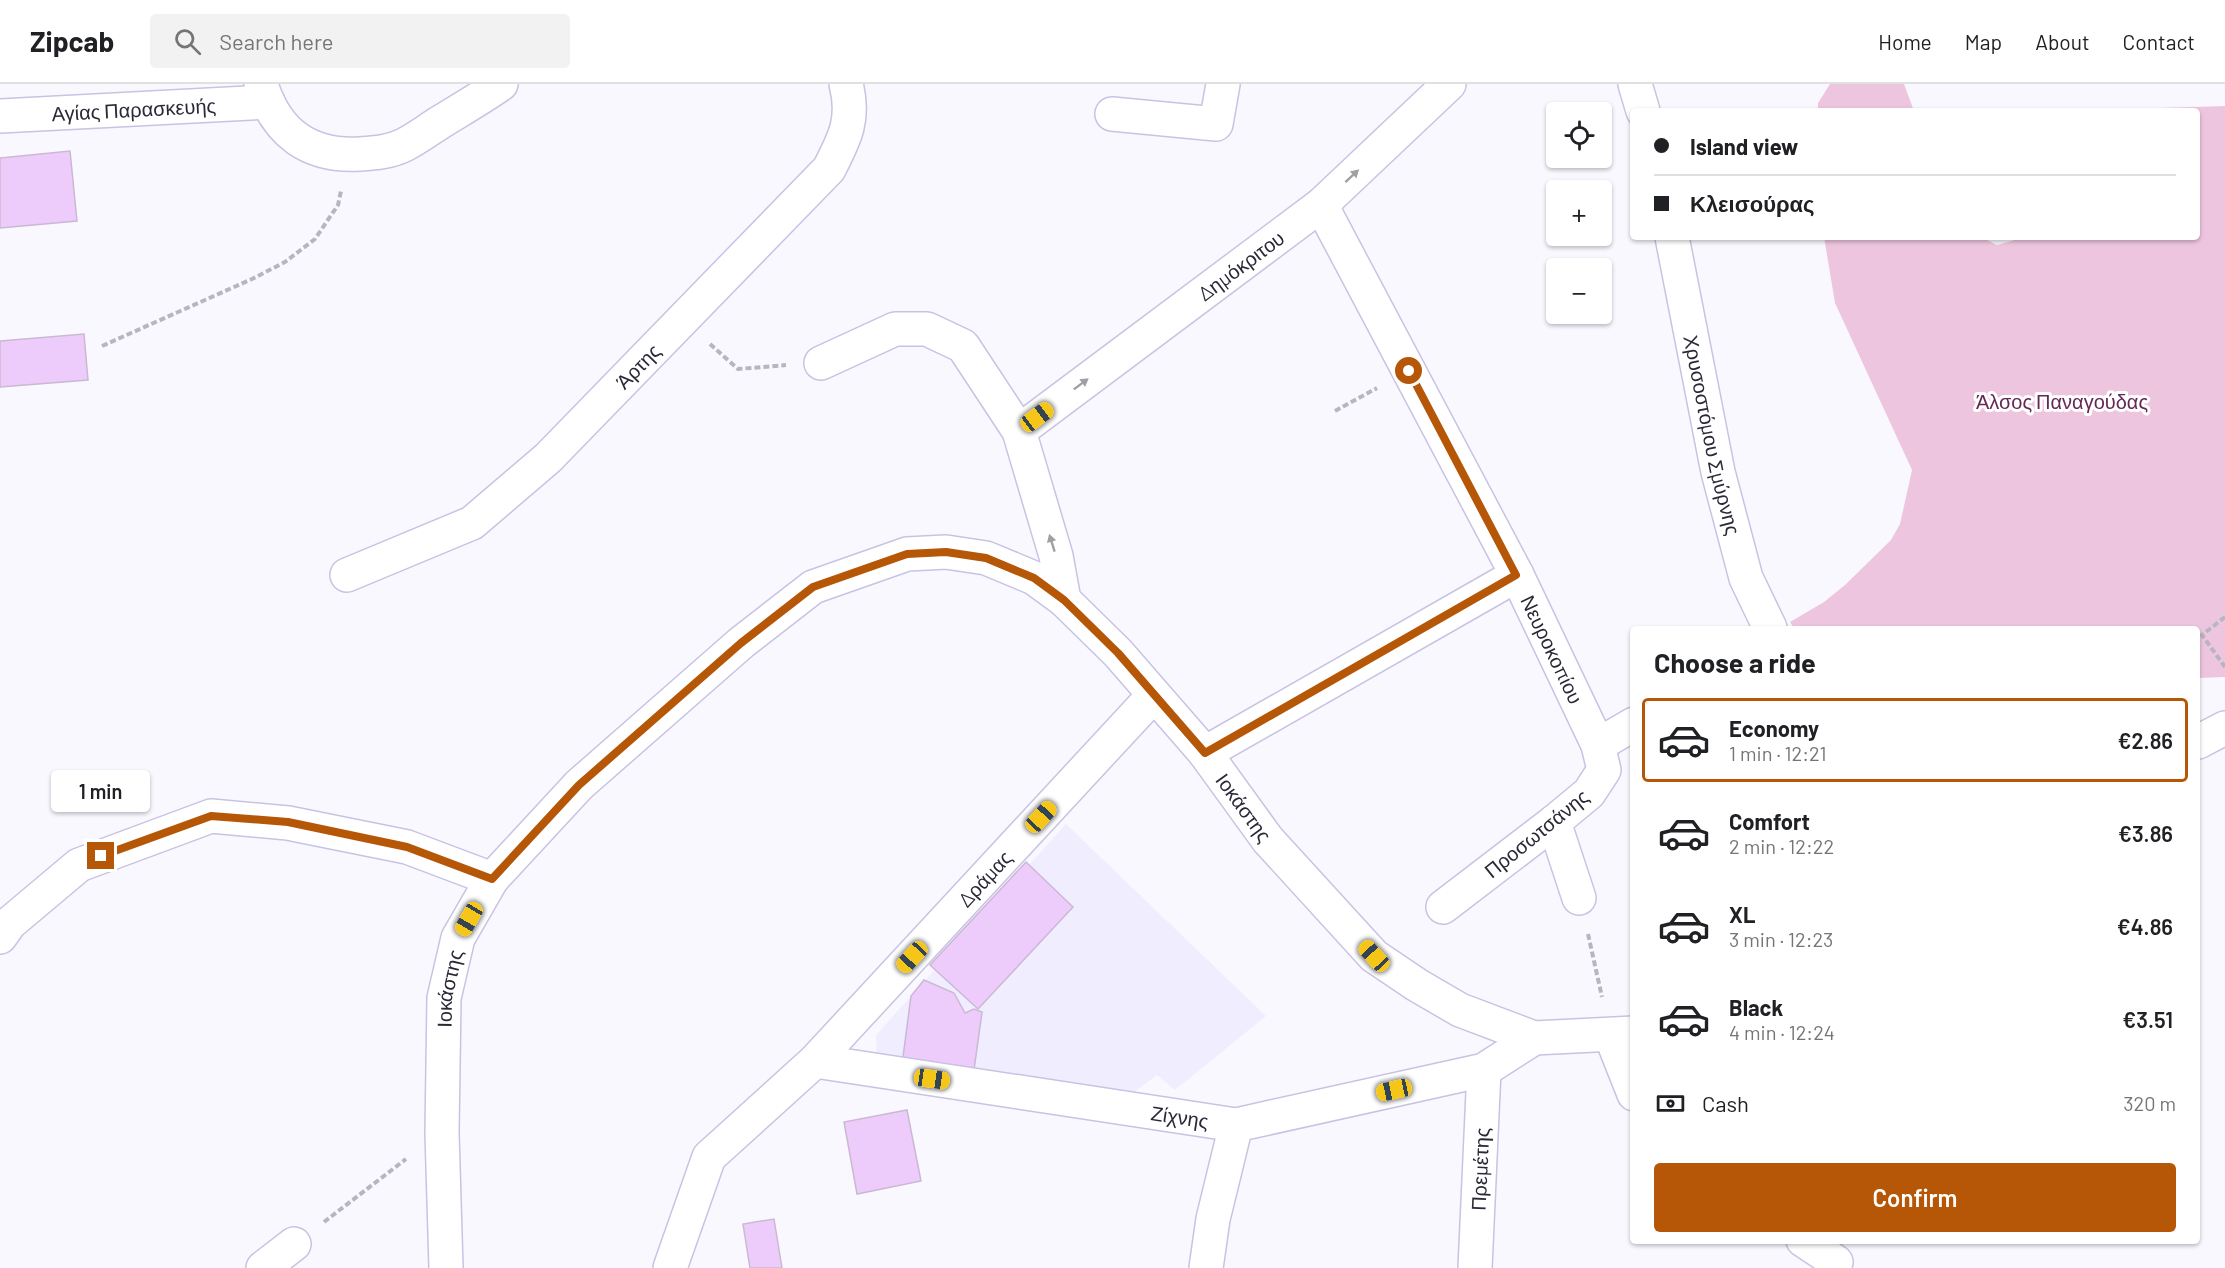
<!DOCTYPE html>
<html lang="en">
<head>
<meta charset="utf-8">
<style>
	:root { --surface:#fff; --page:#f2f2f2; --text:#202124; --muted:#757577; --line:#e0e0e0; --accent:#b55706 }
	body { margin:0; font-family:Barlow,sans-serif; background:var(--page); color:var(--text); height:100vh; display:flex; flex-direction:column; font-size:22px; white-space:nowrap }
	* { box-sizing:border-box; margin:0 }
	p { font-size:20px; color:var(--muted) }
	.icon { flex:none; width:33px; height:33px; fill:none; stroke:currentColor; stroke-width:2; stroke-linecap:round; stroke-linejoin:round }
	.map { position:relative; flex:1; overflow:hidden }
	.side { position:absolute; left:1630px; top:542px; width:570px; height:618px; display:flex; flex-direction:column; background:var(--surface); border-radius:6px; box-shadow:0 2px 4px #0004 }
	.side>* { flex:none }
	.banner { position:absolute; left:1630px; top:24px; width:570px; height:132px; border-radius:6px; box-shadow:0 2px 4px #0004; display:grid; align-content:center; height:132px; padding:0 24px; background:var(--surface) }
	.controls { position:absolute; left:1546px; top:18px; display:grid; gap:12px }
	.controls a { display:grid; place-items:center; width:66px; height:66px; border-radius:6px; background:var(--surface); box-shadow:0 2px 4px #0004; font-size:30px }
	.end { position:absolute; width:27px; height:27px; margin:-14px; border:8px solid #b55706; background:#fff; box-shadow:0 0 0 3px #fff }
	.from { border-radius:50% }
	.bubble { position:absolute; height:42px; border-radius:6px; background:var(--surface); box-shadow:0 2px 4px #0004; font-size:20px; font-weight:600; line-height:42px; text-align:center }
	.car { position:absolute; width:18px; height:36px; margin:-18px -9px; border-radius:8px; box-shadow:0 0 4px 2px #0007; background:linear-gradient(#f5c518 24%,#345 0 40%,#f5c518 0 76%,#345 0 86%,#f5c518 0) }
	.banner b { display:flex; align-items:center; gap:21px; height:57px; font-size:22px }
	.banner b+b { border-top:2px solid var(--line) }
	.banner i { width:15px; height:15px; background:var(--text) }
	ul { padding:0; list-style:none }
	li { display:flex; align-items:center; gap:18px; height:84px; margin:0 12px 9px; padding:0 12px; border:3px solid transparent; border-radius:6px }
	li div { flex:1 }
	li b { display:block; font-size:22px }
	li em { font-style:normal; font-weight:600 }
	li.on { border-color:var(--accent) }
	li>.icon { width:54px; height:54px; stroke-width:1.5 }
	h2 { padding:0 24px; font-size:27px; line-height:72px }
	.pay { display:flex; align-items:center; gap:15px; height:66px; padding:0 24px; font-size:22px }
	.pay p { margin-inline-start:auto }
	.primary-button { display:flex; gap:12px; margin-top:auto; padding:12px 24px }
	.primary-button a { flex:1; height:69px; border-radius:6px; background:var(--accent); color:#fff; font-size:24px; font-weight:600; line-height:69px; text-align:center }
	header { display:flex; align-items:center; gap:36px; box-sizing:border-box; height:84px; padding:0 30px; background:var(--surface); border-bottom:2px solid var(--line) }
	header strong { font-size:28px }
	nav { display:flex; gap:33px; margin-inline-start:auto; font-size:21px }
	.search { width:420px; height:54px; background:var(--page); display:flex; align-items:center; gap:15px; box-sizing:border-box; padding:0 21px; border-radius:6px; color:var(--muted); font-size:22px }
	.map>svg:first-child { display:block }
	.built { fill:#f0eefe }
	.green { fill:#eec5df }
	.building { fill:#edccfb; stroke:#cbb8d3; stroke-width:1.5 }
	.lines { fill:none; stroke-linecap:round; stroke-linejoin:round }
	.street-casing { stroke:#c8c3e3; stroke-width:36 }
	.secondary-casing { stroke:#c8c3e3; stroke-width:36 }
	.path { stroke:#b7b6be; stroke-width:4; stroke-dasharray:6 3; stroke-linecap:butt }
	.street { stroke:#fff; stroke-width:33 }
	.secondary { stroke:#fff; stroke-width:33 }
	.oneway { fill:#a09fa4 }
	.route { stroke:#b55706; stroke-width:8 }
	.labels { text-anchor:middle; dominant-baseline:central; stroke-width:6; stroke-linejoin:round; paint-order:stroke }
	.street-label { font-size:20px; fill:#2b2935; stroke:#fff }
	.park-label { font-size:20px; fill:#642854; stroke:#fff }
</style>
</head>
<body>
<header>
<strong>Zipcab</strong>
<div class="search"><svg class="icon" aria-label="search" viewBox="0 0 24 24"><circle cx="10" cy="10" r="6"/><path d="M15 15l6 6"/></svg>Search here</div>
<nav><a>Home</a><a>Map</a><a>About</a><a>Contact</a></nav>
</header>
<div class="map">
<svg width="2225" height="1184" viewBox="0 0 2225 1184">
	<rect width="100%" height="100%" fill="#f9f8ff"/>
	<path class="built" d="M 1066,740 L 1266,932 L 1175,1006 L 1157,991 L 1126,1014 L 877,978 L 876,951 Z"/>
	<g class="green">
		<path d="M 1830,0 L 1904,0 L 1914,27 L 1818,27 L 1818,19 Z"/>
		<path d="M 2225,22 L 2225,593 L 2198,594 L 2198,544 L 1794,544 L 1790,538 L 1824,518 L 1845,501 L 1891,456 L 1900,440 L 1912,386 L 1835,219 L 1824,153 L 1981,153 L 1997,161 L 2026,153 L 2198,153 L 2198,27 L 2129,27 L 2130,25 Z"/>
	</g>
	<g class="building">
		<path d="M 70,67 L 77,137 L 0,144 L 0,74 Z"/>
		<path d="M 84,250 L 88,296 L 0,303 L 0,257 Z"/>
		<path d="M 1026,778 L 1073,823 L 978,925 L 930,881 Z"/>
		<path d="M 924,896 L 954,909 L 965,929 L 974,925 L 982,928 L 974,986 L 903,973 L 911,912 Z"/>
		<path d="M 907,1026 L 921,1097 L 857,1110 L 844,1038 Z"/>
		<path d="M 774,1135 L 782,1184 L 750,1184 L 743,1140 Z"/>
	</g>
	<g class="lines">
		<g class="street-casing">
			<g id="street">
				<path d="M 1112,30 L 1216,40 L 1223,0"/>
				<path id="s1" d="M 0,32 L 268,18"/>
				<path id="s2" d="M 1321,121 L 1517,491 L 1598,661 L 1604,686 L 1589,709 L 1554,738 L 1443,823"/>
				<path d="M 821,279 L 895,245 L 927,245 L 963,262 L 1019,347"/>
				<path id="s3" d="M 347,491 L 472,439 L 548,374 L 829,85 C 845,54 855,35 846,0"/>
				<path id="s4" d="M 1064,516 L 1056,472 L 1019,347 L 1321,121 L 1449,0"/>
				<path d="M 1598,661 L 1634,640"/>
				<path d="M 1205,669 L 1517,491"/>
				<path d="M 1554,738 L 1579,814"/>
				<path d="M 0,853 L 10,839 L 79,781 L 211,732 L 288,739 L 407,763 L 492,795"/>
				<path d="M 1611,952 L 1634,1010"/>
				<path id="s5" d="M 815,977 L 1236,1041 L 1484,986 L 1534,954"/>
				<path d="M 1803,1156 L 1836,1178"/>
				<path d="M 263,1184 L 294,1160"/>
				<path id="s6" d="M 670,1184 L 709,1073 L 815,977 L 1154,611"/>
				<path d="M 1206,1184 L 1213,1135 L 1236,1041"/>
				<path id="s7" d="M 1475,1184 L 1484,986"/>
			</g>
		</g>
		<g class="secondary-casing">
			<g id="secondary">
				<path d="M 261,0 C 276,49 309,73 360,70 C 375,69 390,68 404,61 C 416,55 428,46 439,39 C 460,26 481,14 501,0"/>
				<path d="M 1635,0 L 1643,27"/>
				<path id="s8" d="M 1672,153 L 1718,388 L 1746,494 L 1770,544"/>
				<path d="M 2198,658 L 2225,644"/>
				<path id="s9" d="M 446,1184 L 442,1049 L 444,914 L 458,854 L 492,795 L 579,701 L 741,559 L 813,503 L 907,470 L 946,468 L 986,474 L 1034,494 L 1064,516 L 1118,569 L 1205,669 L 1268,756 L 1374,872 L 1417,901 L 1460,926 L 1534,954 L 1634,949"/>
			</g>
		</g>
		<g class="path">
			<path d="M 710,260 L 738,285 L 786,281"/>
			<path d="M 102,262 L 252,195 L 285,178 L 315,155 L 338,121 L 341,107"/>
			<path d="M 1335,327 L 1377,304"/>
			<path d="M 2225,533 L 2202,551 L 2225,583"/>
			<path d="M 1588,850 L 1602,913"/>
			<path d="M 324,1138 L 406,1075"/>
		</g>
		<use href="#street" class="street"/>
		<use href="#secondary" class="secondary"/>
	</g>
	<defs><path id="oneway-solid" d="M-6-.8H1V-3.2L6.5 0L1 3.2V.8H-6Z" transform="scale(1.5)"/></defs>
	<g class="oneway">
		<use href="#oneway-solid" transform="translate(1352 92) rotate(-43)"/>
		<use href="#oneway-solid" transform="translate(1081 300) rotate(-37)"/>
		<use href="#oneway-solid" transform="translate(1052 459) rotate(-107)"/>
	</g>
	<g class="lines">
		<path class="route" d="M 101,772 L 211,732 L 288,738 L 407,763 L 492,795 L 579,701 L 741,559 L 813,503 L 907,470 L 946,468 L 986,474 L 1034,494 L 1064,516 L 1118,569 L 1205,669 L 1516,491 L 1409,287"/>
	</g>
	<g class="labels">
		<g class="street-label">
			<text stroke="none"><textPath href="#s1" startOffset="134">Αγίας Παρασκευής</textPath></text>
			<text stroke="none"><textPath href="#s4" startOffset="452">Δημόκριτου</textPath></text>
			<text stroke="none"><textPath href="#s3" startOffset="364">Άρτης</textPath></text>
			<text stroke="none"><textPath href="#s8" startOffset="202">Χρυσοστόμου Σμύρνης</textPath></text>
			<text stroke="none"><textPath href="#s2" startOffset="501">Νευροκοπίου</textPath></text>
			<text stroke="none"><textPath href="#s9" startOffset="1378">Ιοκάστης</textPath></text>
			<text transform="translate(1536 749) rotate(-39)">Προσωτσάνης</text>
			<text stroke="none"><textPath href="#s6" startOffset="510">Δράμας</textPath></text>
			<text stroke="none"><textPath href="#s9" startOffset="280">Ιοκάστης</textPath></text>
			<text stroke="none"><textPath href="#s5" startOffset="369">Ζίχνης</textPath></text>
			<text stroke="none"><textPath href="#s7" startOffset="99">Πρεμέτης</textPath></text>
		</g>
		<g class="park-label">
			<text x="2062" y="317">Άλσος Παναγούδας</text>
		</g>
	</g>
</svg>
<div class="controls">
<a><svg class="icon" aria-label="locate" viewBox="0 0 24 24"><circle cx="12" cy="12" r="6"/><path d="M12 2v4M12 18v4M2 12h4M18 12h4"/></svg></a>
<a>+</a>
<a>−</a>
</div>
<i class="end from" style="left:1409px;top:287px"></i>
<i class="end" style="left:101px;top:772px"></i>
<div class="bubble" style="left:51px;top:686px;width:99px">1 min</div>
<i class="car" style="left:1037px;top:333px;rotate:53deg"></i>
<i class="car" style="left:1041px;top:733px;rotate:43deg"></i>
<i class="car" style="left:469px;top:835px;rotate:210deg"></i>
<i class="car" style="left:1374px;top:872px;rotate:317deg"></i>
<i class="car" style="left:912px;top:873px;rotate:223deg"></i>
<i class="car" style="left:932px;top:995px;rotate:98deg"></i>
<i class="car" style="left:1394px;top:1006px;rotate:258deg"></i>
<div class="banner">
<b><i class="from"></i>Island view</b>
<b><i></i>Κλεισούρας</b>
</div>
<section class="side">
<h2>Choose a ride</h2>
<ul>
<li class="on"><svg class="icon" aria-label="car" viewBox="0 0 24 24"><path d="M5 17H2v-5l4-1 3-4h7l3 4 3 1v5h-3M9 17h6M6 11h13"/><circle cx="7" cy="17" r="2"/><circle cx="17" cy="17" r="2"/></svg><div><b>Economy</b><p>1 min · 12:21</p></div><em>€2.86</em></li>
<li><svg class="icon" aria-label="car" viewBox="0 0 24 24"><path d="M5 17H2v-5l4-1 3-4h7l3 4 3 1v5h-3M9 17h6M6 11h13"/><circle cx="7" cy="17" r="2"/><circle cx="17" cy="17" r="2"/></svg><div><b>Comfort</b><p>2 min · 12:22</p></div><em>€3.86</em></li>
<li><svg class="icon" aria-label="car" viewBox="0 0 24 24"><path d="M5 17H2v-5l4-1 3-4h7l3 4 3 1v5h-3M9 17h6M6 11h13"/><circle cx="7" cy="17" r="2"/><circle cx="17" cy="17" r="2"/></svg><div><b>XL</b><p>3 min · 12:23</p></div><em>€4.86</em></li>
<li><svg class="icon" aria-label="car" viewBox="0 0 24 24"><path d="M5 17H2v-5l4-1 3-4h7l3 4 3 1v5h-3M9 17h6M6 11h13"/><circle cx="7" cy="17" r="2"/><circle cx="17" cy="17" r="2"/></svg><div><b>Black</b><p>4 min · 12:24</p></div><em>€3.51</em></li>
</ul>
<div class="pay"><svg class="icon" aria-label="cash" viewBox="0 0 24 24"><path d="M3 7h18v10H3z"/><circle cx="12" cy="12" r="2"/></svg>Cash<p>320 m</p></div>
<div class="primary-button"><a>Confirm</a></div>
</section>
</div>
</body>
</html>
